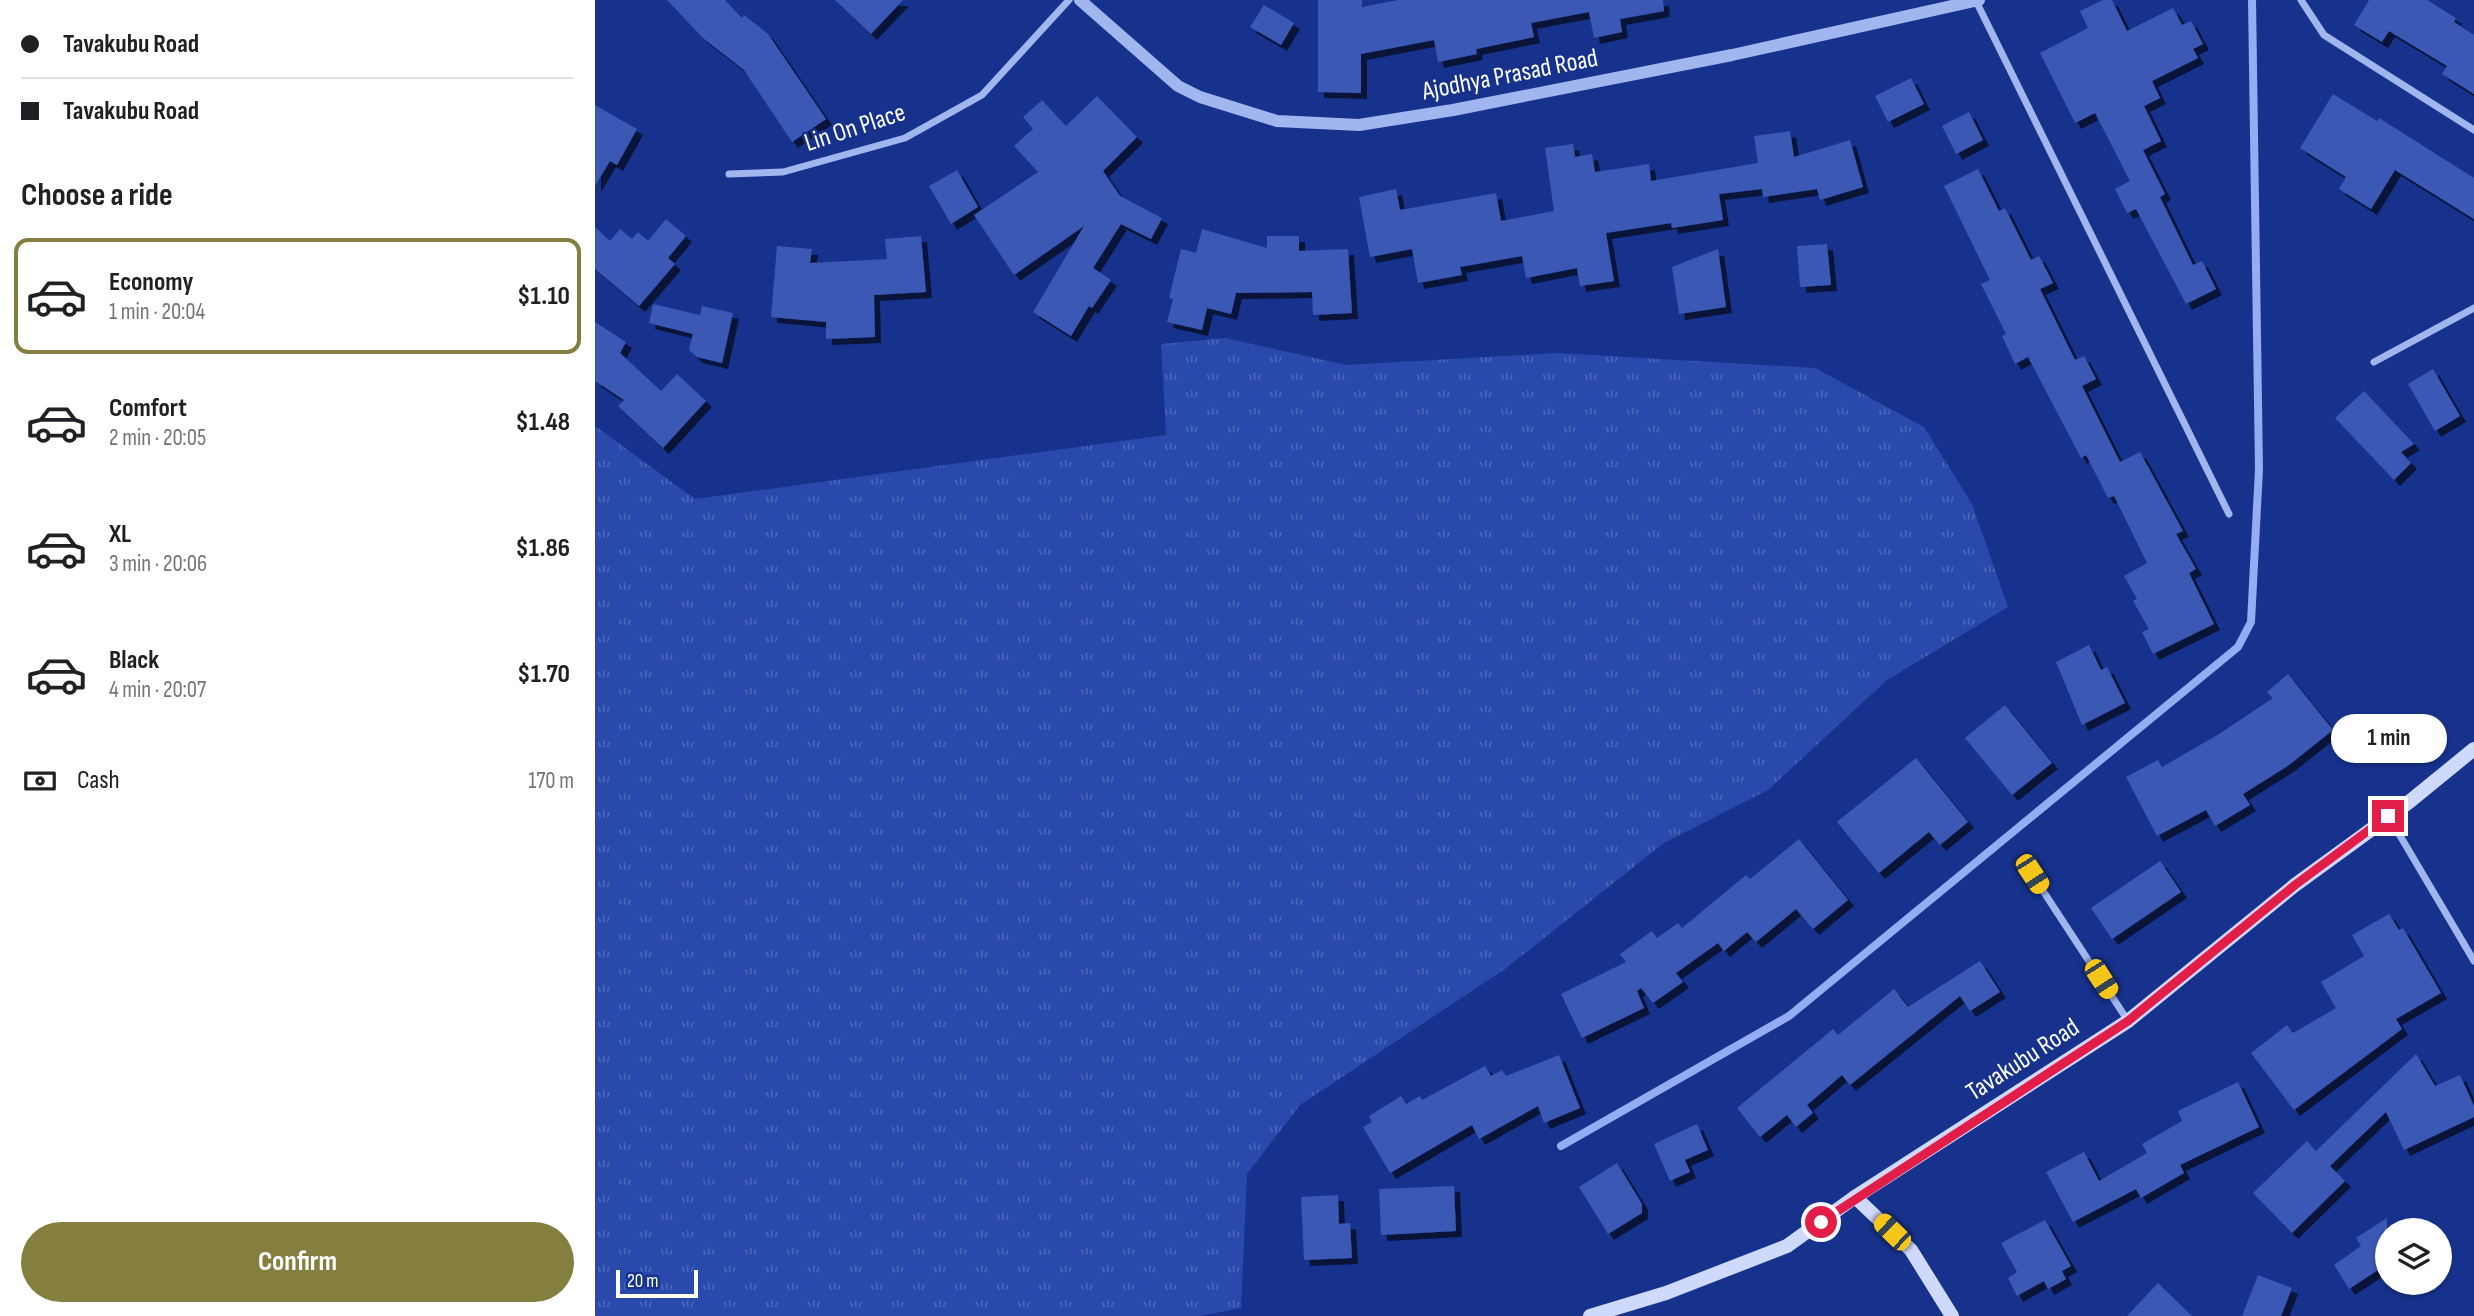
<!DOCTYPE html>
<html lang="en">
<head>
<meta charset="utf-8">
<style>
	:root { --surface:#fff; --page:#f2f2f2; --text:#202124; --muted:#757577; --line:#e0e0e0; --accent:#847f3f }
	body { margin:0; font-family:"Sofia Sans Condensed",sans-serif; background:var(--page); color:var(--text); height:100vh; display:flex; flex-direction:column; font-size:26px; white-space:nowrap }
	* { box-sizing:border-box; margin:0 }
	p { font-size:23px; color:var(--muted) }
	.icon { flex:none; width:38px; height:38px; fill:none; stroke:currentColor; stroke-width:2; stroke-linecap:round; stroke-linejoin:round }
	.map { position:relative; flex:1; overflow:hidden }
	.side { display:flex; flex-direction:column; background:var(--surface); width:595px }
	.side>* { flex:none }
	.top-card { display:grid; align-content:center; height:154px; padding:0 21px; background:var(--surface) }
	.fabs { position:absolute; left:1780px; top:1218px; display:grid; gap:14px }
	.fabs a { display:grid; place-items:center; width:77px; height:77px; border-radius:50%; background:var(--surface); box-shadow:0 2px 5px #0004; font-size:35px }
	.scale { position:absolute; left:21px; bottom:18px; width:82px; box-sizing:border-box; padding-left:7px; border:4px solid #fff; border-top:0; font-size:19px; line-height:24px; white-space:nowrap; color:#fff; -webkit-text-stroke:5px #16328d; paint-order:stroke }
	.end { position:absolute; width:32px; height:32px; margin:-16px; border:9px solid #e11d48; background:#fff; box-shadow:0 0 0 4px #fff }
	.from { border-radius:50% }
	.bubble { position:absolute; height:49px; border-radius:24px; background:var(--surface); box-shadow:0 2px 5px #0004; font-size:23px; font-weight:700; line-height:49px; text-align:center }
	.car { position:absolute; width:21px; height:42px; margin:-21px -10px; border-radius:9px; box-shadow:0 0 5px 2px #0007; background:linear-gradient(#f5c518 24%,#345 0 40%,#f5c518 0 76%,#345 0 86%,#f5c518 0) }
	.top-card b { display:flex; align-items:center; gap:24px; height:66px; font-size:26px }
	.top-card b+b { border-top:2px solid var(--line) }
	.top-card i { width:18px; height:18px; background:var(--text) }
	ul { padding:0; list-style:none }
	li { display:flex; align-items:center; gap:21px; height:116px; margin:0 14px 10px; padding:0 7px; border:4px solid transparent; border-radius:14px }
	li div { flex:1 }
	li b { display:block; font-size:26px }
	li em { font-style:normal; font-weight:700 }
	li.active { border-color:var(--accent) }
	li>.icon { width:63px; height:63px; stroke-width:1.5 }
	h2 { padding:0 21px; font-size:32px; line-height:84px }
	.pay { display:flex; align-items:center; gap:18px; height:77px; padding:0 21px; font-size:26px }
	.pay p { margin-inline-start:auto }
	.action { display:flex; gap:14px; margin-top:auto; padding:14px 21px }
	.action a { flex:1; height:80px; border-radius:42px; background:var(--accent); color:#fff; font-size:28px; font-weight:700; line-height:80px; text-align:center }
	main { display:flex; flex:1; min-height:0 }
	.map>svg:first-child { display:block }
	.grass { fill:url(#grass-tufts) }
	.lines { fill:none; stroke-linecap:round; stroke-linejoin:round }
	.stream { stroke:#93acf2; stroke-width:8 }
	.building { fill:#3a58b4; filter:url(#shadow) }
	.minor { stroke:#a1b5ef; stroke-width:7 }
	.tertiary { stroke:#a1b5ef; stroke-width:12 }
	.secondary { stroke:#cfd9fb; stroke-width:14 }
	.route { stroke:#e11d48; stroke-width:9 }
	.labels { text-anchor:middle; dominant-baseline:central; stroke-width:5; stroke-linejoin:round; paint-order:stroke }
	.street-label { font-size:26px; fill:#fff; stroke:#16328d }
</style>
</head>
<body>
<main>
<section class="side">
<div class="top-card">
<b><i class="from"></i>Tavakubu Road</b>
<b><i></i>Tavakubu Road</b>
</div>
<h2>Choose a ride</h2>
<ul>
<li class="active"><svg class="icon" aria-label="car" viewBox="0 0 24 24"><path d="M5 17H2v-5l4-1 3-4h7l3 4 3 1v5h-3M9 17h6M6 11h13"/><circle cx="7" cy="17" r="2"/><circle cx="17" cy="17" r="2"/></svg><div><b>Economy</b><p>1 min · 20:04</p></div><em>$1.10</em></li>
<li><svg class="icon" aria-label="car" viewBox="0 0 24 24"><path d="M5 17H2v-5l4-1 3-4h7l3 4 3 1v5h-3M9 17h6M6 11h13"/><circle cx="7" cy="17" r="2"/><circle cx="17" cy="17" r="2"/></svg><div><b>Comfort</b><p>2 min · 20:05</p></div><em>$1.48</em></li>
<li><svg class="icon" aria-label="car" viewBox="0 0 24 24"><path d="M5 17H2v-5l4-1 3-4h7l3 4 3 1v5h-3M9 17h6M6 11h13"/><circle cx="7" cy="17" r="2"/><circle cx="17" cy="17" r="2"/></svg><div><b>XL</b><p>3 min · 20:06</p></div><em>$1.86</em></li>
<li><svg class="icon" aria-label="car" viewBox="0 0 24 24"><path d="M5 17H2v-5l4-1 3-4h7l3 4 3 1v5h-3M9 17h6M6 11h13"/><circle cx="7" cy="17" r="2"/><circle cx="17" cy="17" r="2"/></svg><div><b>Black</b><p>4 min · 20:07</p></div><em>$1.70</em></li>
</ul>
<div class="pay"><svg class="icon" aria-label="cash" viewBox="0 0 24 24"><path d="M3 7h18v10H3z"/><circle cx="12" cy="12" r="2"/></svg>Cash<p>170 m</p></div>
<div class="action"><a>Confirm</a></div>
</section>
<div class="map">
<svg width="1879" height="1316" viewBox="0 0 1879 1316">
	<defs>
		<pattern id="grass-tufts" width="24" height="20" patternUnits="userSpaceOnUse" patternTransform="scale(1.75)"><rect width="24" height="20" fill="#294aac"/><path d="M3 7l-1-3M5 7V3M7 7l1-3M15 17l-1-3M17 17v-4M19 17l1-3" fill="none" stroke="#4965b8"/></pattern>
		<filter id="shadow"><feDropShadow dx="6" dy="6" stdDeviation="0" flood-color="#0009"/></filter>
	</defs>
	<rect width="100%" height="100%" fill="#16328d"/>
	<path class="grass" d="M 630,338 L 751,365 L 962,353 L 1220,368 L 1329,427 L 1377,504 L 1413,607 L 1292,680 L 1173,790 L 1069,843 L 910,969 L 705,1105 L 652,1174 L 646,1308 L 605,1316 L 0,1316 L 0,426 L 100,499 L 571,435 L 566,344 Z"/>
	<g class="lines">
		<path class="stream" d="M 966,1146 L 1194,1016 L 1643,647 L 1656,622 L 1664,469 L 1657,0"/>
	</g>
	<g class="building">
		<path d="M 72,0 L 130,0 L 147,18 L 149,15 L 173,34 L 231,119 L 197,142 L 149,70 L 108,38 Z"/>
		<path d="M 240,0 L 308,0 L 276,34 Z"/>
		<path d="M 723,0 L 767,0 L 767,7 L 803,0 L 1068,0 L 1069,11 L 1025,19 L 1027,32 L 999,38 L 994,12 L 936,23 L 939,37 L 881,49 L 882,54 L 843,62 L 839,40 L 766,54 L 766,93 L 723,92 Z"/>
		<path d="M 1508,0 L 1517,0 L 1532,31 L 1578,8 L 1587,25 L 1596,21 L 1608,44 L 1598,49 L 1603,58 L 1557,81 L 1565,98 L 1549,106 L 1566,141 L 1548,150 L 1570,194 L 1565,197 L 1598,265 L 1607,261 L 1621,289 L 1591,304 L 1541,209 L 1532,213 L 1520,189 L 1535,181 L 1500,113 L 1480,123 L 1445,53 L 1493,28 L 1485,11 Z"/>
		<path d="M 1774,0 L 1832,0 L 1861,18 L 1859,22 L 1879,35 L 1879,94 L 1847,74 L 1852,66 L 1794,31 L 1787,42 L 1759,25 Z"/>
		<path d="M 669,5 L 699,23 L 686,45 L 655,27 Z"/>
		<path d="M 1316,78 L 1329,104 L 1293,122 L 1280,96 Z"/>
		<path d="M 1738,94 L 1782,121 L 1784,118 L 1879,178 L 1879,219 L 1800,170 L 1776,209 L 1744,189 L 1751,177 L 1705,148 Z"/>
		<path d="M 502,96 L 542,137 L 508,171 L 525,196 L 567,218 L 556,239 L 526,224 L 498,268 L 516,280 L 497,308 L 494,306 L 476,336 L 438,312 L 489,226 L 419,275 L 379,215 L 443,172 L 419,146 L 438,129 L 428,117 L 447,100 L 471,126 Z"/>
		<path d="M 0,105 L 42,129 L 22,165 L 15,161 L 0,186 Z"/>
		<path d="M 1374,112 L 1388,140 L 1361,154 L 1347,126 Z"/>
		<path d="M 1195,131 L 1199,157 L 1255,140 L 1268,187 L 1225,200 L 1222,189 L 1168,197 L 1167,189 L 1124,194 L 1128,220 L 1077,228 L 1076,223 L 1011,233 L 1019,281 L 985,286 L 982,268 L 931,278 L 927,256 L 865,267 L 867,275 L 823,283 L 817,249 L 775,257 L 764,197 L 801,189 L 805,210 L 901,193 L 906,221 L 959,211 L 950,148 L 978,144 L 980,157 L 997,154 L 1000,172 L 1054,164 L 1056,181 L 1163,163 L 1159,136 Z"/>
		<path d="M 1383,169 L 1404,211 L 1410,208 L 1436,260 L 1444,256 L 1458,283 L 1445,289 L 1480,360 L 1489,356 L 1501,379 L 1487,386 L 1525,462 L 1545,452 L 1588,531 L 1581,534 L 1601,569 L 1594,573 L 1619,624 L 1558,654 L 1547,632 L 1554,629 L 1538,601 L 1542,599 L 1529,576 L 1552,563 L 1519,496 L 1513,498 L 1491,455 L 1486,458 L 1433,357 L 1420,364 L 1407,336 L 1411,334 L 1386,284 L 1395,280 L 1349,186 Z"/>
		<path d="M 362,170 L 383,207 L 356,224 L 334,186 Z"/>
		<path d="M 71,219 L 91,236 L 73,258 L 80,264 L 44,306 L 0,269 L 0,227 L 15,241 L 25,229 L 37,239 L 43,232 L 53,241 Z"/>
		<path d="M 607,229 L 672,248 L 672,236 L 704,236 L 704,251 L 753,249 L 757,313 L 718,315 L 717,292 L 641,293 L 636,314 L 612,308 L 607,330 L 572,322 L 578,299 L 574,298 L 586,249 L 601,253 Z"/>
		<path d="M 326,236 L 331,292 L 279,295 L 280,337 L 231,339 L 231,322 L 176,317 L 182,246 L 217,249 L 215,263 L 292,259 L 290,239 Z"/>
		<path d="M 1232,244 L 1236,285 L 1205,287 L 1202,246 Z"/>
		<path d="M 1123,249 L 1131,307 L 1084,314 L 1077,267 Z"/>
		<path d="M 58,304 L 105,315 L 107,306 L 138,313 L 127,363 L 102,357 L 94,350 L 98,334 L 54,323 Z"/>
		<path d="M 0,322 L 31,342 L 25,353 L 66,391 L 82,374 L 111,401 L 68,448 L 23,406 L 29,400 L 0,381 Z"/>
		<path d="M 1838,369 L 1865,416 L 1840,431 L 1813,384 Z"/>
		<path d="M 1769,391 L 1819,444 L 1806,452 L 1816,463 L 1799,480 L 1740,418 Z"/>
		<path d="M 1494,645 L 1506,670 L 1512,667 L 1530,703 L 1487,725 L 1461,662 Z"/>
		<path d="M 1693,674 L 1738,730 L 1694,765 L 1648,794 L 1655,805 L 1620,826 L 1611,810 L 1562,836 L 1531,777 L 1563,760 L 1567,767 L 1624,734 L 1678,698 L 1672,692 Z"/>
		<path d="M 1410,705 L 1457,763 L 1417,795 L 1370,738 Z"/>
		<path d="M 1321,758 L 1373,822 L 1345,845 L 1334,832 L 1284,873 L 1242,822 Z"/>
		<path d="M 1204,839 L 1253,900 L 1218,929 L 1201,909 L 1161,942 L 1152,932 L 1129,951 L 1123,943 L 1081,973 L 1088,982 L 1058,1003 L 1046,988 L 1042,991 L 1049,1008 L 987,1038 L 966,994 L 1031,962 L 1025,954 L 1057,931 L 1062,938 L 1083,923 L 1087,928 L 1151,875 L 1155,879 Z"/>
		<path d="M 1565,861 L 1586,892 L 1517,939 L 1496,908 Z"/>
		<path d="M 1794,914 L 1804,930 L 1808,928 L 1846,993 L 1801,1019 L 1807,1029 L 1699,1110 L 1656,1053 L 1692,1025 L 1698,1033 L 1741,1008 L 1726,982 L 1769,956 L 1757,935 Z"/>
		<path d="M 1385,961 L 1405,992 L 1375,1011 L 1365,996 L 1255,1085 L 1247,1075 L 1212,1105 L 1218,1113 L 1201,1127 L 1192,1115 L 1165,1137 L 1142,1108 L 1238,1029 L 1243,1035 L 1299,989 L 1313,1007 Z"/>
		<path d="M 1821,1054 L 1840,1086 L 1865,1075 L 1879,1106 L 1879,1117 L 1809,1150 L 1791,1112 L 1735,1166 L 1750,1181 L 1697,1233 L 1658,1193 L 1712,1141 L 1721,1151 Z"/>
		<path d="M 964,1055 L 985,1108 L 949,1123 L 943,1106 L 884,1139 L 877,1125 L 795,1173 L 768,1127 L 777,1122 L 774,1116 L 806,1096 L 811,1104 L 825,1096 L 827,1100 L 890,1066 L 896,1076 L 907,1070 L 911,1076 Z"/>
		<path d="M 1643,1082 L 1664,1127 L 1585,1165 L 1589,1173 L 1546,1198 L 1541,1189 L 1478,1222 L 1451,1172 L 1489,1152 L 1504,1181 L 1552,1153 L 1547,1144 L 1587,1121 L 1583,1111 Z"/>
		<path d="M 1102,1124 L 1113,1150 L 1090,1160 L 1095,1172 L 1075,1181 L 1059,1144 Z"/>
		<path d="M 1022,1163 L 1047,1204 L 1047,1213 L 1013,1234 L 984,1187 Z"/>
		<path d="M 859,1186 L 861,1231 L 786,1235 L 784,1189 Z"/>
		<path d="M 743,1195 L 744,1224 L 755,1223 L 757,1258 L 709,1260 L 706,1197 Z"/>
		<path d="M 1792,1218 L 1792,1264 L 1754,1289 L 1739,1265 L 1766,1246 L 1761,1238 Z"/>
		<path d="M 1450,1220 L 1476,1266 L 1467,1271 L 1471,1279 L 1453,1289 L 1449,1281 L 1422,1296 L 1413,1278 L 1422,1272 L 1406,1243 Z"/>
		<path d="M 1663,1275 L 1697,1288 L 1686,1316 L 1647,1316 Z"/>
		<path d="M 1563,1283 L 1597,1316 L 1532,1316 Z"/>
	</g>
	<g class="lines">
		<g class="minor">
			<path d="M 1706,0 L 1729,35 L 1879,130"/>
			<path d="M 1381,1 L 1634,514"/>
			<path d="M 134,174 L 188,172 L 310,138 L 387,95 L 474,0"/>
			<path d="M 1779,362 L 1879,308"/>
			<path d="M 1794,817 L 1879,961"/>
			<path d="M 1437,874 L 1533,1021"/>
		</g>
		<path class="tertiary" d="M 485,0 L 583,86 L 605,97 L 682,121 L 764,125 L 858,110 L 1137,55 L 1384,0"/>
		<g class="secondary">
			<path d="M 1260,1197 L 1316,1250 L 1357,1316"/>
			<path d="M 995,1316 L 1071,1293 L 1192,1246 L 1260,1197 L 1533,1021 L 1700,885 L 1814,802 L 1879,749"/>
		</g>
	</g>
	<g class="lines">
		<path class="route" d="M 1226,1222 L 1533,1021 L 1700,885 L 1793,816"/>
	</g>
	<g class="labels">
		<g class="street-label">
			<text transform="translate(915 75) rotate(-11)">Ajodhya Prasad Road</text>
			<text transform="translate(260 128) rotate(-18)">Lin On Place</text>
			<text transform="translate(1428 1060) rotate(-33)">Tavakubu Road</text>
		</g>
	</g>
</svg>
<div class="fabs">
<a><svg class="icon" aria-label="layers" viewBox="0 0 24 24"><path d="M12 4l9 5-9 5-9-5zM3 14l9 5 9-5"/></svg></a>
</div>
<div class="scale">20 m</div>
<i class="end from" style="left:1226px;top:1222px"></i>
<i class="end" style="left:1793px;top:816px"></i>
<div class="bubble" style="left:1736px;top:714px;width:116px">1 min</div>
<i class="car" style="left:1437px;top:874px;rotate:147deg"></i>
<i class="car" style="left:1506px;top:979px;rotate:147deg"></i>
<i class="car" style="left:1297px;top:1232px;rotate:314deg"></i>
</div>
</main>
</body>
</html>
